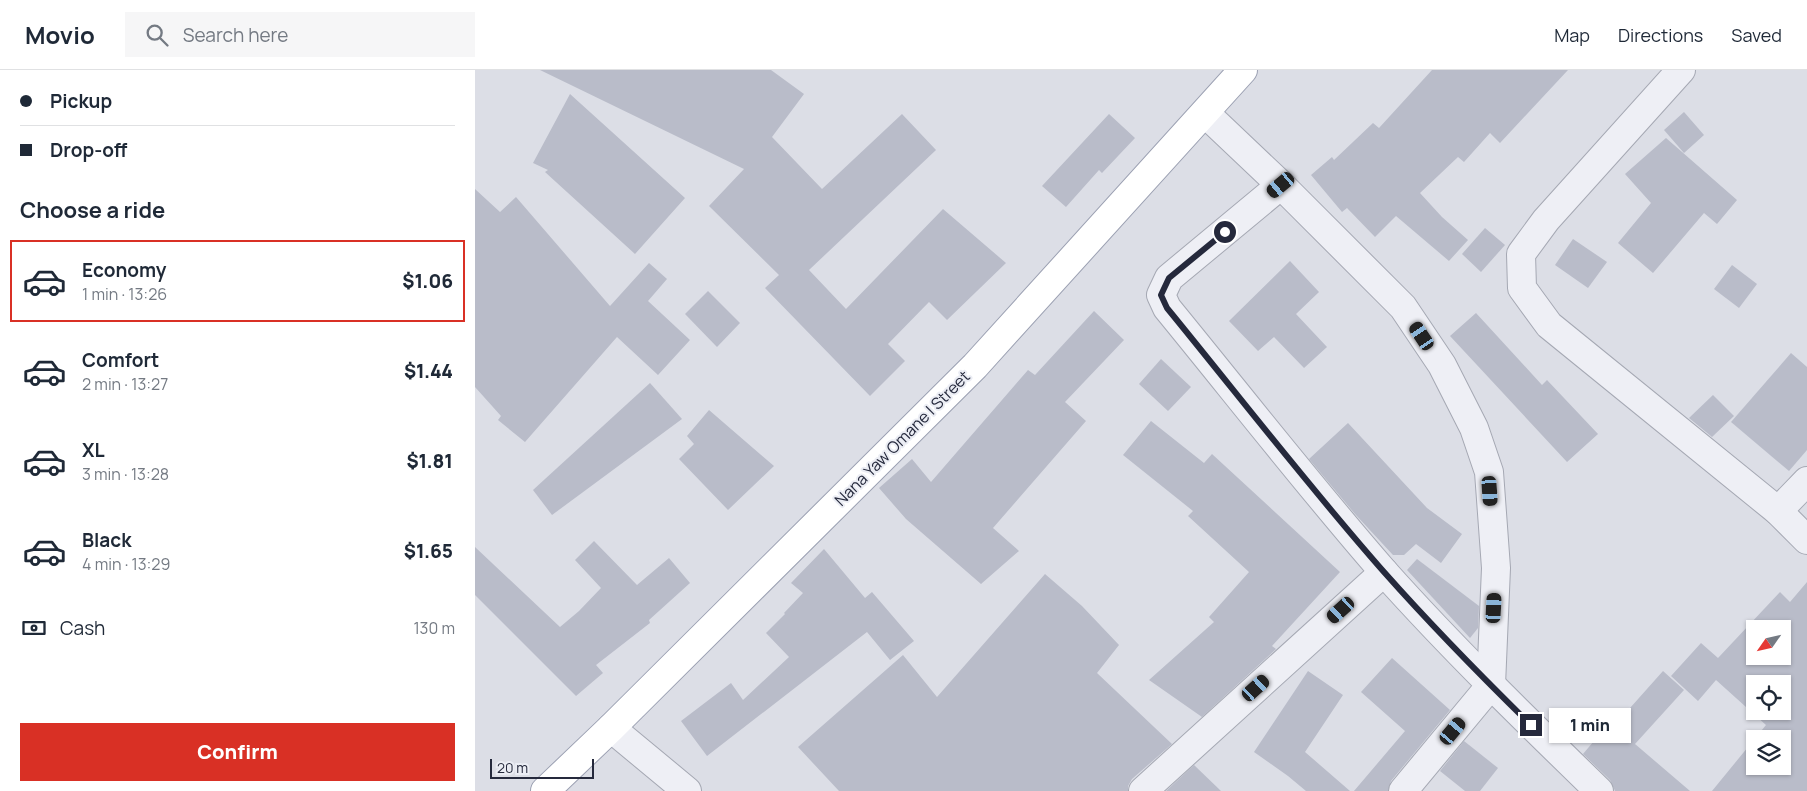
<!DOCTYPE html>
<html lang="en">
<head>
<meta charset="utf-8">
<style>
	:root { --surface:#fff; --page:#f6f6f7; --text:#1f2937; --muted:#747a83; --line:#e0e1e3; --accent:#d93025 }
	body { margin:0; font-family:Manrope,sans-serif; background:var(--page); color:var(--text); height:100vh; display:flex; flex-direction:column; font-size:19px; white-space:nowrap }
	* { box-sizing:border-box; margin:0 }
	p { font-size:16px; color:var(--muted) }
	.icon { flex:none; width:28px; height:28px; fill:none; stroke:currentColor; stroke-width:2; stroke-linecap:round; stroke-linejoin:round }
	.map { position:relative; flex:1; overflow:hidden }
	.drawer { display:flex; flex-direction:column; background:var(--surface); width:475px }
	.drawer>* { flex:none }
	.top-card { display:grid; align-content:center; height:110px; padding:0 20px; background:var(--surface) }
	.needle { width:32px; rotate:236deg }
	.buttons { position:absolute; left:1271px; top:550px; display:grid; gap:10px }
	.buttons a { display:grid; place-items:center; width:45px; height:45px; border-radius:0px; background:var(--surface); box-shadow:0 1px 4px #0004; font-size:25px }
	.scale { position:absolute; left:15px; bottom:12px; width:104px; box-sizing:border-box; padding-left:5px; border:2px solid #25293c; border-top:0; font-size:14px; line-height:18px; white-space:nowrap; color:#25293c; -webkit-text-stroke:4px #ebedf4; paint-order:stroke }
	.end { position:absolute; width:22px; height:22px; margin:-11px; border:6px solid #25293c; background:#fff; box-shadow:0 0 0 2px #fff }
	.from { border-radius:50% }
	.bubble { position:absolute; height:35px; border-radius:0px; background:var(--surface); box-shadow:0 1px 4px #0004; font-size:16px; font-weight:800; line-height:35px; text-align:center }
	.car { position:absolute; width:15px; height:30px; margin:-15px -8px; border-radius:6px; box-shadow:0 0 4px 1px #0007; background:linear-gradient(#222 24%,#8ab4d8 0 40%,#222 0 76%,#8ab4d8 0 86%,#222 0) }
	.top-card b { display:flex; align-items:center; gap:18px; height:48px; font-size:19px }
	.top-card b+b { border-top:1px solid var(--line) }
	.top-card i { width:12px; height:12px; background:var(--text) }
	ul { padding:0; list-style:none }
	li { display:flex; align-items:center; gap:15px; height:82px; margin:0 10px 8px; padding:0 10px; border:2px solid transparent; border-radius:0px }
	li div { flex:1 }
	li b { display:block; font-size:19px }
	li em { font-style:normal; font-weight:800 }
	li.current { border-color:var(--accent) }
	li>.icon { width:45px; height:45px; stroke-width:1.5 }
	h2 { padding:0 20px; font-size:22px; line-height:60px }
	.pay { display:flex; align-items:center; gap:12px; height:55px; padding:0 20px; font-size:19px }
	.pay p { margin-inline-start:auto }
	.action { display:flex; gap:10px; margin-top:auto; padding:10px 20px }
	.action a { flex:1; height:58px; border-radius:0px; background:var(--accent); color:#fff; font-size:20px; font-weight:800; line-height:58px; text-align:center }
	header { display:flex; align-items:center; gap:30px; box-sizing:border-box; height:70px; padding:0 25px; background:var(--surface); border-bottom:1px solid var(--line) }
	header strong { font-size:24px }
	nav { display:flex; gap:28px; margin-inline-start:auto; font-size:18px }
	.search { width:350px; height:45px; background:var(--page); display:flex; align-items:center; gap:12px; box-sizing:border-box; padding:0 18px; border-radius:0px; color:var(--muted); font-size:19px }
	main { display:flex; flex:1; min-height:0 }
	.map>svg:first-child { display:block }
	.building { fill:#b9bcc9; fill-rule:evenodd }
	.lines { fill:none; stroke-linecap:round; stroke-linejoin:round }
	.minor-casing { stroke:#a5a8b3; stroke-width:30 }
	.primary-casing { stroke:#9ba0b2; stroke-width:30 }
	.minor { stroke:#eeeff5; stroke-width:28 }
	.primary { stroke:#fff; stroke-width:28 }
	.route { stroke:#25293c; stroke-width:6 }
	.labels { text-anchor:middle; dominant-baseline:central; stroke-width:4; stroke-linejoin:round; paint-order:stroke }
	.street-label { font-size:16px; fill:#25293c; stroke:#ebedf4 }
</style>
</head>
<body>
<header>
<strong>Movio</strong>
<div class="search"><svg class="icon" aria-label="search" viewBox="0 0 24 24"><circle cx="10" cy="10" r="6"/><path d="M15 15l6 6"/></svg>Search here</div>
<nav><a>Map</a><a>Directions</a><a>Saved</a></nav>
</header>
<main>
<section class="drawer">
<div class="top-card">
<b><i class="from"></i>Pickup</b>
<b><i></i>Drop-off</b>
</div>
<h2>Choose a ride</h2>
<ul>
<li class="current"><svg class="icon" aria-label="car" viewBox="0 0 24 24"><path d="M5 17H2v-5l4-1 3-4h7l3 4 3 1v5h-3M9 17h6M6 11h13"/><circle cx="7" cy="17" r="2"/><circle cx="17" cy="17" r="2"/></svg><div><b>Economy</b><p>1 min · 13:26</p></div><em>$1.06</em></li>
<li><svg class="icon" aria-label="car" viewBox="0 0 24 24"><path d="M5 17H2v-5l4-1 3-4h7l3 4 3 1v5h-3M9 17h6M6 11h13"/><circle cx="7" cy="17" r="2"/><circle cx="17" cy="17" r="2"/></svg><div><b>Comfort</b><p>2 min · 13:27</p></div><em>$1.44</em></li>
<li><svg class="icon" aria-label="car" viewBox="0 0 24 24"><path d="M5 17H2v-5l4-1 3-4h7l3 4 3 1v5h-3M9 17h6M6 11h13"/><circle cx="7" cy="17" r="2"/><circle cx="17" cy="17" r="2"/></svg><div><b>XL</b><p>3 min · 13:28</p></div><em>$1.81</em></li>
<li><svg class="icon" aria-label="car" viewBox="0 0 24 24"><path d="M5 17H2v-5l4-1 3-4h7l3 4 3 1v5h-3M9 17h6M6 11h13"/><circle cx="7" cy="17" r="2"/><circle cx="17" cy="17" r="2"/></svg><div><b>Black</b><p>4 min · 13:29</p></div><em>$1.65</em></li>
</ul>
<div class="pay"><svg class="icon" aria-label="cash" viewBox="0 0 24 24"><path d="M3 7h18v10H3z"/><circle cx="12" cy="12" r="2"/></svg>Cash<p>130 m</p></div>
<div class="action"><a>Confirm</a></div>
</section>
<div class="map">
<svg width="1332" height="721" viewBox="0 0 1332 721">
	<rect width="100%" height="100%" fill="#dcdee6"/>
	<g class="building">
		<path d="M 65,0 L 296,0 L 329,24 L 297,67 L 347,119 L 427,44 L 461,80 L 334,200 L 371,239 L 468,139 L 531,193 L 472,250 L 454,232 L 413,274 L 430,291 L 395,326 L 290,218 L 304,205 L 234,136 L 269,99 Z"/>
		<path d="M 957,0 L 1093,0 L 1025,73 L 1015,63 L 989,92 L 983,87 L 945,123 L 967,147 L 993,170 L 974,191 L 921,146 L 900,167 L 872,138 L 867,142 L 836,105 L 857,87 L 859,90 L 898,53 L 904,58 Z"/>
		<path d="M 95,24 L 210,128 L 160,184 L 70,102 L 73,100 L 58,93 Z"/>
		<path d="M 1209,42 L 1229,65 L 1209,83 L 1189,60 Z"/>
		<path d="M 634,44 L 660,68 L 627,103 L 624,100 L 591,137 L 567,116 Z"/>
		<path d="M 1191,68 L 1262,130 L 1242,154 L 1229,143 L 1178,203 L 1143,173 L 1176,133 L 1150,104 Z"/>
		<path d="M 0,119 L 25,142 L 41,127 L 135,236 L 174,193 L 192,209 L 173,231 L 215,270 L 183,305 L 142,267 L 50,372 L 23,350 L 26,346 L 0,317 Z"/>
		<path d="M 1010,158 L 1030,175 L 1006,202 L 987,184 Z"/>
		<path d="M 1098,169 L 1132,192 L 1113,218 L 1080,195 Z"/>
		<path d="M 815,191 L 844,222 L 821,244 L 852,277 L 829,298 L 799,267 L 783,281 L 754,251 Z"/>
		<path d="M 1257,195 L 1282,214 L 1264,238 L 1239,219 Z"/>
		<path d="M 233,221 L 265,253 L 242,277 L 210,244 Z"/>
		<path d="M 619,241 L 649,270 L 590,332 L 611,351 L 518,458 L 544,481 L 506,514 L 431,449 L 404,418 L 437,389 L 456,412 L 553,300 L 560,305 Z"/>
		<path d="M 1001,243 L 1067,315 L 1072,310 L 1123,364 L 1092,392 L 975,266 Z"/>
		<path d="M 1316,283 L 1332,297 L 1332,380 L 1314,401 L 1256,352 Z"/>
		<path d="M 686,289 L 716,317 L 693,341 L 664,314 Z"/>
		<path d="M 175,313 L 207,349 L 77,445 L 58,420 Z"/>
		<path d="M 1238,325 L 1259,346 L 1237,367 L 1214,348 Z"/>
		<path d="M 234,340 L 299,396 L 253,440 L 204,389 L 219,374 L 212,366 Z"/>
		<path d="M 676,351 L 729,393 L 737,384 L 865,502 L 797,576 L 801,579 L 727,647 L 674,610 L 739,552 L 734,547 L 774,502 L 713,446 L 718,441 L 648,385 Z"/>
		<path d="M 873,353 L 952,438 L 987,464 L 966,493 L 941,474 L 929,485 L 918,485 L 880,444 L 834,389 Z"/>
		<path d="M 119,471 L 162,515 L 194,488 L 215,513 L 174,550 L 175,553 L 121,595 L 128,603 L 101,626 L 0,525 L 0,477 L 85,557 L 104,541 L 126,518 L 100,490 Z"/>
		<path d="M 349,479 L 390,528 L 397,522 L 439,571 L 415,590 L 392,562 L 232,686 L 206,651 L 256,613 L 268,630 L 314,587 L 291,563 L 310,544 L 309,543 L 328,523 L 316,513 Z"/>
		<path d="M 942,489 L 1004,536 L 1003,558 L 995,568 L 932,500 Z"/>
		<path d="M 570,504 L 607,536 L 644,575 L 622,603 L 697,674 L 657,709 L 653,716 L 653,721 L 364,721 L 323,677 L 428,585 L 462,627 Z"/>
		<path d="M 1332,512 L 1332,721 L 1237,721 L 1291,655 L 1241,610 L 1223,631 L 1196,606 L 1226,573 L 1243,588 L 1305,522 L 1315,532 ZM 1280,559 L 1308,559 L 1308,586 L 1280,586 ZM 1280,614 L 1308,614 L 1308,641 L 1280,641 ZM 1280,669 L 1308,669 L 1308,696 L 1280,696 Z"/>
		<path d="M 917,588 L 975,640 L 916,711 L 913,721 L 879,721 L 930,661 L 886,622 Z"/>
		<path d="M 833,601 L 868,625 L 830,682 L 875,721 L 831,721 L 813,706 L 779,682 Z"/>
		<path d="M 1188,601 L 1209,620 L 1160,674 L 1215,721 L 1140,721 L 1135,710 L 1108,684 L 1135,652 L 1139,656 Z"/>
		<path d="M 989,671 L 1023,698 L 1005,721 L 990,721 L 965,701 Z"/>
		<path d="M 719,695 L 746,721 L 691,721 Z"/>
	</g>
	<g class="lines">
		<g class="minor-casing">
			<g id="minor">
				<path d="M 1206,0 L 1071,150 L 1046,184 L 1047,218 L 1074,255 L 1303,441 L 1332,411"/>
				<path d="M 730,43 L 806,115 L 928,237 L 967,295 L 999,358 L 1014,402 L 1021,498 L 1016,615 L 928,721"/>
				<path d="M 806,115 L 694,208 L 686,225 L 692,238 C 764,326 834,416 909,502 C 977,578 1051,650 1124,721"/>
				<path d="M 1303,441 L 1332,470"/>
				<path d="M 136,658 L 212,721"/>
				<path d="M 668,721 L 909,502"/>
			</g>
		</g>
		<g class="primary-casing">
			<path id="primary" d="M 70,721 L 136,658 L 500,296 L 768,0"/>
		</g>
		<use href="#minor" class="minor"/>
		<use href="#primary" class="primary"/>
	</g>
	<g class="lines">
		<path class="route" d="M 750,162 L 694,208 L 686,225 L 692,238 C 764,326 834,417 909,502 C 956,555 1006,606 1056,655"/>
	</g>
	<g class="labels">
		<g class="street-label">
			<text transform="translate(427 368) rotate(-45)">Nana Yaw Omane I Street</text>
		</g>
	</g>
</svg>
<div class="buttons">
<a><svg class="needle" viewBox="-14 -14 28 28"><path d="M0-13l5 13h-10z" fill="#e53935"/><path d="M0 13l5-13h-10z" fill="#747a83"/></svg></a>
<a><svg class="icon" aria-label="locate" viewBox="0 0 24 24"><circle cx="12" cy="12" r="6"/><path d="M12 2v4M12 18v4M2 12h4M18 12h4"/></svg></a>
<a><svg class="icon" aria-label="layers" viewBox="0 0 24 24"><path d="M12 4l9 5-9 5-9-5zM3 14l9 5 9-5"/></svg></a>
</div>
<div class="scale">20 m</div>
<i class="end from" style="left:750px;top:162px"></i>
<i class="end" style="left:1056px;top:655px"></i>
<div class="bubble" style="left:1074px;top:638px;width:82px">1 min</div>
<i class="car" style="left:806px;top:115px;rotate:230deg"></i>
<i class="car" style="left:947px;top:266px;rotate:326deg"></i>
<i class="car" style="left:1015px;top:421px;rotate:176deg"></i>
<i class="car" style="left:1019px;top:538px;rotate:3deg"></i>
<i class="car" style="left:866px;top:540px;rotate:228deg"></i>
<i class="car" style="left:781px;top:618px;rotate:48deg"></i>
<i class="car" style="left:978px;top:661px;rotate:40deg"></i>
</div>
</main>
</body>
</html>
